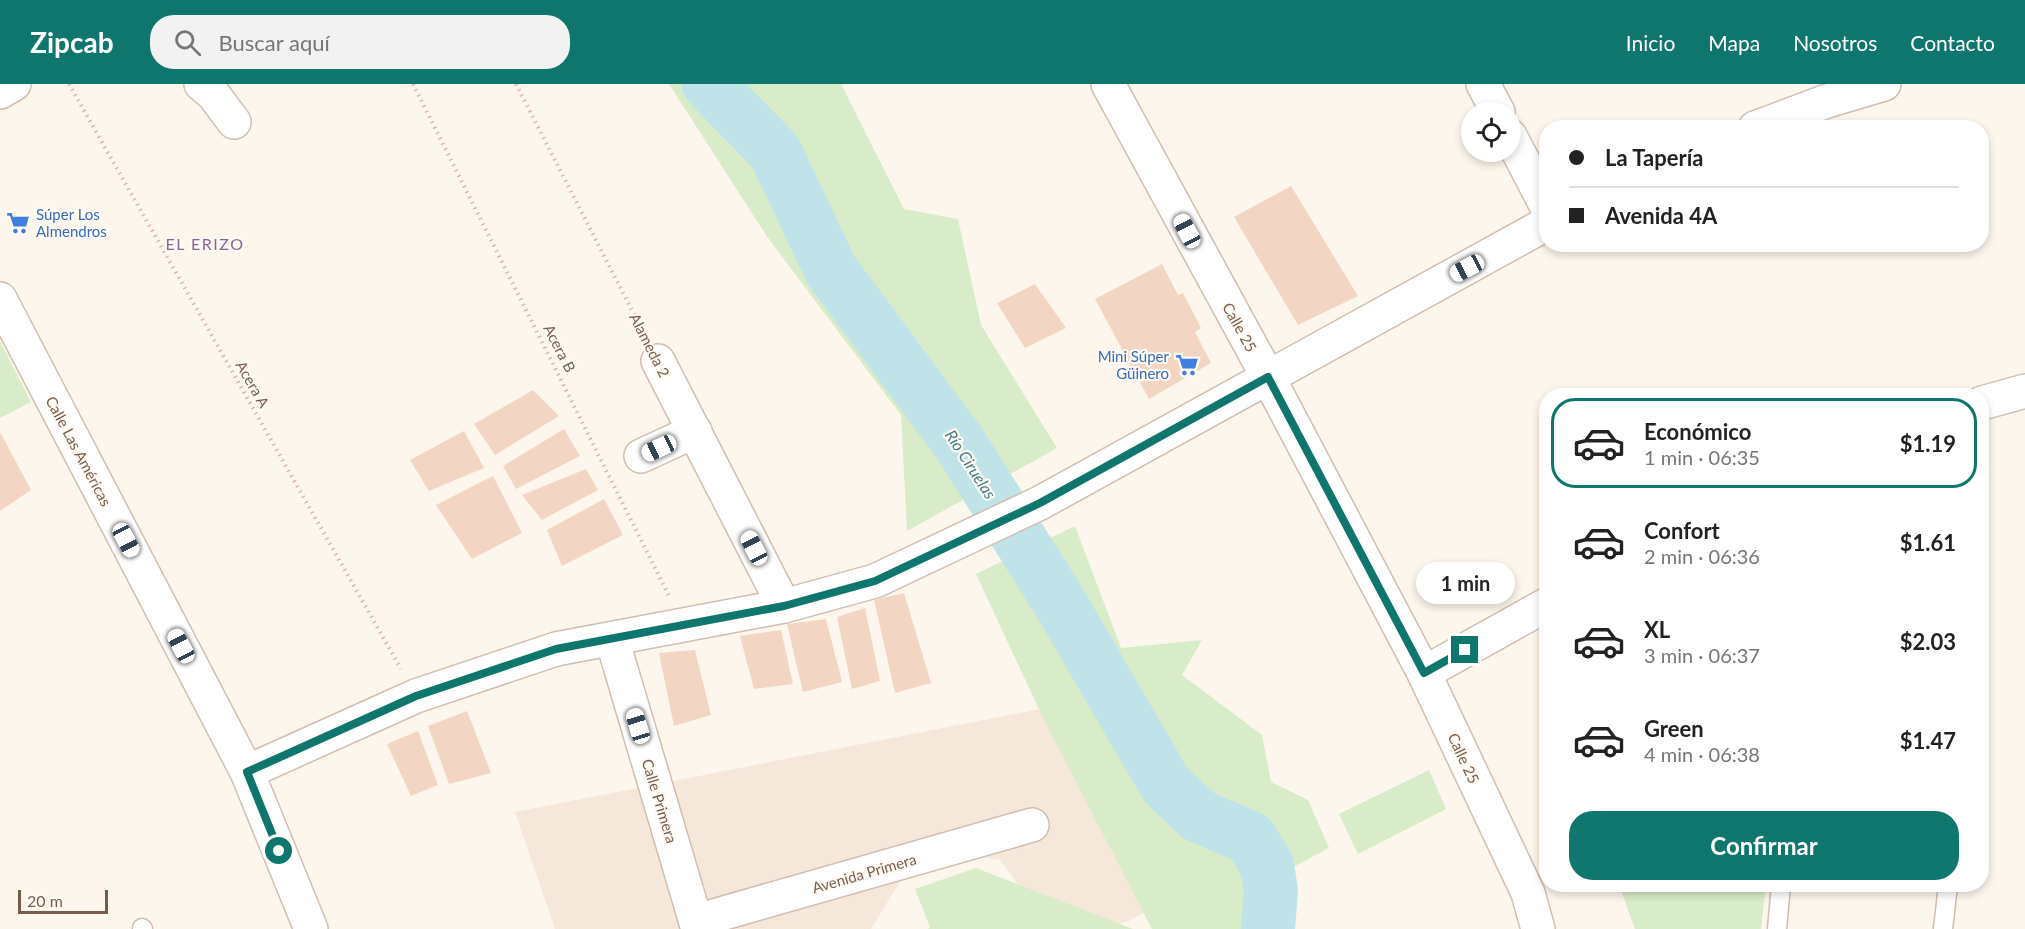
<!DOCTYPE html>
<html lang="es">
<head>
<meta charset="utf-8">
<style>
	:root { --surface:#fff; --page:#f2f2f2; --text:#222; --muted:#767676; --line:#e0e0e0; --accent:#0f766e }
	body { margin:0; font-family:Lato,sans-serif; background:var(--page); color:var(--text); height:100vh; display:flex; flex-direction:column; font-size:22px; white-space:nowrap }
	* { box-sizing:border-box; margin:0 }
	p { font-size:20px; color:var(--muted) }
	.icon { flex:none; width:33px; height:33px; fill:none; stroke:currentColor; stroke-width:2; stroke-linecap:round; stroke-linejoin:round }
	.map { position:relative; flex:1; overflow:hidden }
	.details { position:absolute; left:1539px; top:304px; width:450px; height:504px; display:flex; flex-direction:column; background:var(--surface); border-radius:24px; box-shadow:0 3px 9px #0003 }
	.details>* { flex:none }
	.guide { position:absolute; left:1539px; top:36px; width:450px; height:132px; border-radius:24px; box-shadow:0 3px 9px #0003; display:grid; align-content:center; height:132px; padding:0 30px; background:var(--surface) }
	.fabs { position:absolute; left:1461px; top:18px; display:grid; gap:12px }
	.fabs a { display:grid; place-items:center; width:60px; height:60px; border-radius:50%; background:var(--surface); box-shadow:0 3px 9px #0003; font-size:30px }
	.scale { position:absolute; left:18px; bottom:15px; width:90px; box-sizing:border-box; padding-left:6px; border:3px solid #7a5c4d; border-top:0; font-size:16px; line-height:21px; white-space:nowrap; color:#7a5c4d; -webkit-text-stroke:4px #fffaf3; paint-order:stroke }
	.end { position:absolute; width:27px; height:27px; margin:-14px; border:8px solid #0f766e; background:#fff; box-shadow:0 0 0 3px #fff }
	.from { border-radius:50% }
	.bubble { position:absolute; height:42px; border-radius:21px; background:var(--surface); box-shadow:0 3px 9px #0003; font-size:20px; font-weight:700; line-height:42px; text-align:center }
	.car { position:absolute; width:18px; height:36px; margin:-18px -9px; border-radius:8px; box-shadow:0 0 4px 2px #0007; background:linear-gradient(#fff 24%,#345 0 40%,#fff 0 76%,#345 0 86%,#fff 0) }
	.guide b { display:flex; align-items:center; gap:21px; height:57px; font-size:22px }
	.guide b+b { border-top:2px solid var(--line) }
	.guide i { width:15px; height:15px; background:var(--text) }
	ul { padding:10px 0 0; list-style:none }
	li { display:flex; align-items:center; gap:18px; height:90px; margin:0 12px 9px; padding:0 18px; border:3px solid transparent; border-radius:24px }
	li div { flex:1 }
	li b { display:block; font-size:22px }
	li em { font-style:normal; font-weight:700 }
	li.current { border-color:var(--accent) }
	li>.icon { width:54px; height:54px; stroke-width:1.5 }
	.cta { display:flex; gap:12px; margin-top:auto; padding:12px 30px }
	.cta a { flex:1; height:69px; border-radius:24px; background:var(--accent); color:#fff; font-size:24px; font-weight:700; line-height:69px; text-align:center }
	header { display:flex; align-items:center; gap:36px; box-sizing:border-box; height:84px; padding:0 30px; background:var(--accent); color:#fff }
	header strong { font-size:28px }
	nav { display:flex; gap:33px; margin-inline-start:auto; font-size:21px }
	.search { width:420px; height:54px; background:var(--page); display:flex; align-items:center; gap:15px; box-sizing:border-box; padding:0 21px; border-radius:24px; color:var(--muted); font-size:22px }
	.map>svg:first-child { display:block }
	.residential { fill:#f5e8da }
	.green { fill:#d8ecc9 }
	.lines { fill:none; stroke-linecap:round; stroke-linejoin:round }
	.river { stroke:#bfe3e8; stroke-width:54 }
	.building { fill:#f3d5c3 }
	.lane-casing { stroke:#d1beb0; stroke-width:21 }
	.street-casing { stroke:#d1beb0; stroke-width:36 }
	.path { stroke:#d9b8a5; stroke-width:4; stroke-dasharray:1.5 4.5; stroke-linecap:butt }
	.lane { stroke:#fff; stroke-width:18 }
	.street { stroke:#fff; stroke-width:33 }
	.route { stroke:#0f766e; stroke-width:8 }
	.labels { text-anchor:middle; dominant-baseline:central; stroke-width:4.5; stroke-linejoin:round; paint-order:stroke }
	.shop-label { font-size:15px; fill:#366cbe; stroke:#fffaf3; text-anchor:start }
	.street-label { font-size:15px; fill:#7a5c4d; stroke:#fffaf3 }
	.neighbourhood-label { font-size:16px; letter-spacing:1.5px; fill:#846695; stroke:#fffaf3 }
	.water-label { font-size:16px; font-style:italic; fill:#437c86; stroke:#fffaf3 }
</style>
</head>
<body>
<header>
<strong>Zipcab</strong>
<div class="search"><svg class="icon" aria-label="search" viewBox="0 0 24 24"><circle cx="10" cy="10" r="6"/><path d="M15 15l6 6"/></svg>Buscar aquí</div>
<nav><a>Inicio</a><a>Mapa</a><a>Nosotros</a><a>Contacto</a></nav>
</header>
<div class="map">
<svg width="2025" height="845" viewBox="0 0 2025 845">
	<rect width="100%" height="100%" fill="#fdf6ec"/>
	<path class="residential" d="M 1081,617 L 1167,817 L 1128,837 L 1101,845 L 1042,834 L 1000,776 L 969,771 L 901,796 L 871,845 L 555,845 L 515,728 Z"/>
	<g class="green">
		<path d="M 669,0 L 841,0 L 904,125 L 958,135 L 981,241 L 1057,364 L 907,447 L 901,331 L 768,154 Z"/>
		<path d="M 0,257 L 31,318 L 0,334 Z"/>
		<path d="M 1075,442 L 1121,564 L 1202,556 L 1182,591 L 1262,651 L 1271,698 L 1308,716 L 1329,764 L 1286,787 L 1285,845 L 1152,845 L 1043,634 L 976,490 Z"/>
		<path d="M 1429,686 L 1446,725 L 1358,770 L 1339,730 Z"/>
		<path d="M 976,784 L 1133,845 L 928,845 L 930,843 L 915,805 Z"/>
		<path d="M 1619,801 L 1766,801 L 1761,845 L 1635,845 Z"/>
	</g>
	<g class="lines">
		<path class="river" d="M 709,0 L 775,68 L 831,186 L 960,360 L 1060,519 L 1166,701 L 1199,732 L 1250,754 L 1267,781 L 1271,807 L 1268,845"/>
	</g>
	<g class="building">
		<path d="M 1291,102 L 1358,212 L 1298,241 L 1234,133 Z"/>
		<path d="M 1162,180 L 1178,211 L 1183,209 L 1201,244 L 1195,248 L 1211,279 L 1149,315 L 1095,215 Z"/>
		<path d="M 1035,200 L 1066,244 L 1025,264 L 997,219 Z"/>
		<path d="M 533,306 L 559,332 L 495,371 L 474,340 Z"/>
		<path d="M 564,345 L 580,372 L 516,405 L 503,382 Z"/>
		<path d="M 464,347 L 484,384 L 429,407 L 410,376 Z"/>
		<path d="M 0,348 L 31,406 L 0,427 Z"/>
		<path d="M 586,385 L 598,406 L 542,436 L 522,411 Z"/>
		<path d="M 493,392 L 522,449 L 472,475 L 436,421 Z"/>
		<path d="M 604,415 L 623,451 L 562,482 L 547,446 Z"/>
		<path d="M 904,509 L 931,599 L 895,609 L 874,516 Z"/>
		<path d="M 865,524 L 880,597 L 852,605 L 837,533 Z"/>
		<path d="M 826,535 L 842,598 L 803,608 L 787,540 Z"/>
		<path d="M 781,546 L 793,600 L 754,605 L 740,552 Z"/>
		<path d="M 695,566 L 711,631 L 674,642 L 659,569 Z"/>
		<path d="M 467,627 L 491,689 L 449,700 L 428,642 Z"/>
		<path d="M 418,647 L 438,701 L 411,712 L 387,660 Z"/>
	</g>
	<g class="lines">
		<g class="lane-casing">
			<g id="lane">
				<path d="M 142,844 L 143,845"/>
				<path d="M 1777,845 L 1781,801"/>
				<path d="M 1943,845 L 1948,801"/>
			</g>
		</g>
		<g class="street-casing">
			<g id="street">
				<path d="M 201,0 L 213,10 L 234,38"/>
				<path d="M 1108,0 L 1268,293 L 1424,589 L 1528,809 L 1538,845"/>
				<path d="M 1483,0 L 1498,28"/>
				<path d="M 0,8 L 14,0"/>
				<path d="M 1755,44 L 1827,17 L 1884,0"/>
				<path d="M 1510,52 L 1546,121"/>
				<path d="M 0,215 L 247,688 L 311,845"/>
				<path d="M 658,277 L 784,522"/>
				<path d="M 1982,319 L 2025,307"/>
				<path d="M 641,372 L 695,347"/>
				<path d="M 612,555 L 698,845"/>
				<path d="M 1424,589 L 1546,521"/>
				<path d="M 247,688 L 416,612 L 556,565 L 784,522 L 875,497 L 1040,419 L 1546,140"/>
				<path d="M 696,837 L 1032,741"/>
			</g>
		</g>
		<g class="path">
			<path d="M 69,0 L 401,585"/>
			<path d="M 413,0 L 669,512"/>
			<path d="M 516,0 L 644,250"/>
		</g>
		<use href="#lane" class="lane"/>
		<use href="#street" class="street"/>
	</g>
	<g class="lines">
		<path class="route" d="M 279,767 L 247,688 L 416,612 L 556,565 L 784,522 L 875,497 L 1040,419 L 1268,293 L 1424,589 L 1465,566"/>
	</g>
	<defs>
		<g id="supermarket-bare" transform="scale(1.8)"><path d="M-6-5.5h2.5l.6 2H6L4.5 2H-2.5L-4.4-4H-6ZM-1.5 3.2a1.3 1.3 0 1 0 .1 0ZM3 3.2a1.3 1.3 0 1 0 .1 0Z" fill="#3f7fe0" stroke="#fffaf3" stroke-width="2.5" paint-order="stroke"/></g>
	</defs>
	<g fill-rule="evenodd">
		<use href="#supermarket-bare" x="18" y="139"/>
		<use href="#supermarket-bare" x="1187" y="281"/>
	</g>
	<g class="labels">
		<g class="shop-label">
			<text x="36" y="130">Súper Los<tspan x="36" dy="17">Almendros</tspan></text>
			<text x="1169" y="272" text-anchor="end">Mini Súper<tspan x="1169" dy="17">Güinero</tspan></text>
		</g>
		<g class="street-label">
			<text transform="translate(1240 243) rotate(61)">Calle 25</text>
			<text transform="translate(650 261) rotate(63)">Alameda 2</text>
			<text transform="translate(560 264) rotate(63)">Acera B</text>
			<text transform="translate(253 300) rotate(60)">Acera A</text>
			<text transform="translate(79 367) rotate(62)">Calle Las Américas</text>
			<text transform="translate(1464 674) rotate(65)">Calle 25</text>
			<text transform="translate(660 717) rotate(73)">Calle Primera</text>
			<text transform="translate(864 789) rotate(-16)">Avenida Primera</text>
		</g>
		<g class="neighbourhood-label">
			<text x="205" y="159">EL ERIZO</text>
		</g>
		<g class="water-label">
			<text transform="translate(971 380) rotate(57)">Río Ciruelas</text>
		</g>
	</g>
</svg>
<div class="fabs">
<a><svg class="icon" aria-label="locate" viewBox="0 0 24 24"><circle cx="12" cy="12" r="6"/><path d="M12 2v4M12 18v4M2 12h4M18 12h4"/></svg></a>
</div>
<div class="scale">20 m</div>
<i class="end from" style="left:279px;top:767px"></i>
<i class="end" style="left:1465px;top:566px"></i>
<div class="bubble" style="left:1416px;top:478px;width:99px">1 min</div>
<i class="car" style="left:1187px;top:147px;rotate:332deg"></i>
<i class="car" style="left:1467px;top:184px;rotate:242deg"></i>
<i class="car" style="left:659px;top:364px;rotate:245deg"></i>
<i class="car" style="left:126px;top:456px;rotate:152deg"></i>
<i class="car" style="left:754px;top:464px;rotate:333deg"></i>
<i class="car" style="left:181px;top:562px;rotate:332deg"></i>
<i class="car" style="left:638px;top:642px;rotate:343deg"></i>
<div class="guide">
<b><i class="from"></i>La Tapería</b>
<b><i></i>Avenida 4A</b>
</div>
<section class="details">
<ul>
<li class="current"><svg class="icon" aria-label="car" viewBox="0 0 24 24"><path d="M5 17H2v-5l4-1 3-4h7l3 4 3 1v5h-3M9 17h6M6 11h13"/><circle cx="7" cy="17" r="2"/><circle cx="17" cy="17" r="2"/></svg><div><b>Económico</b><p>1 min · 06:35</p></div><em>$1.19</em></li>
<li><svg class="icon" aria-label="car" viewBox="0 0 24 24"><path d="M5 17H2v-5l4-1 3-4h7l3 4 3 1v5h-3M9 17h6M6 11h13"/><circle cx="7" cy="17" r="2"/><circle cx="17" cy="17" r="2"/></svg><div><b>Confort</b><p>2 min · 06:36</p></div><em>$1.61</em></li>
<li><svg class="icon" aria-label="car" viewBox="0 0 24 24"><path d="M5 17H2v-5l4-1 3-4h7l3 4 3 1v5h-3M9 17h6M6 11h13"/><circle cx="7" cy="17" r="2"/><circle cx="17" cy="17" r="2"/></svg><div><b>XL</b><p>3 min · 06:37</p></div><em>$2.03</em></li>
<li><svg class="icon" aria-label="car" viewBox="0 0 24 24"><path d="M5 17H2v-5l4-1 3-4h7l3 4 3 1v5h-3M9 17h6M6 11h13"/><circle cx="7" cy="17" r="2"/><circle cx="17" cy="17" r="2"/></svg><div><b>Green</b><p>4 min · 06:38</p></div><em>$1.47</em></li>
</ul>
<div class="cta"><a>Confirmar</a></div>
</section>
</div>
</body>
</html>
